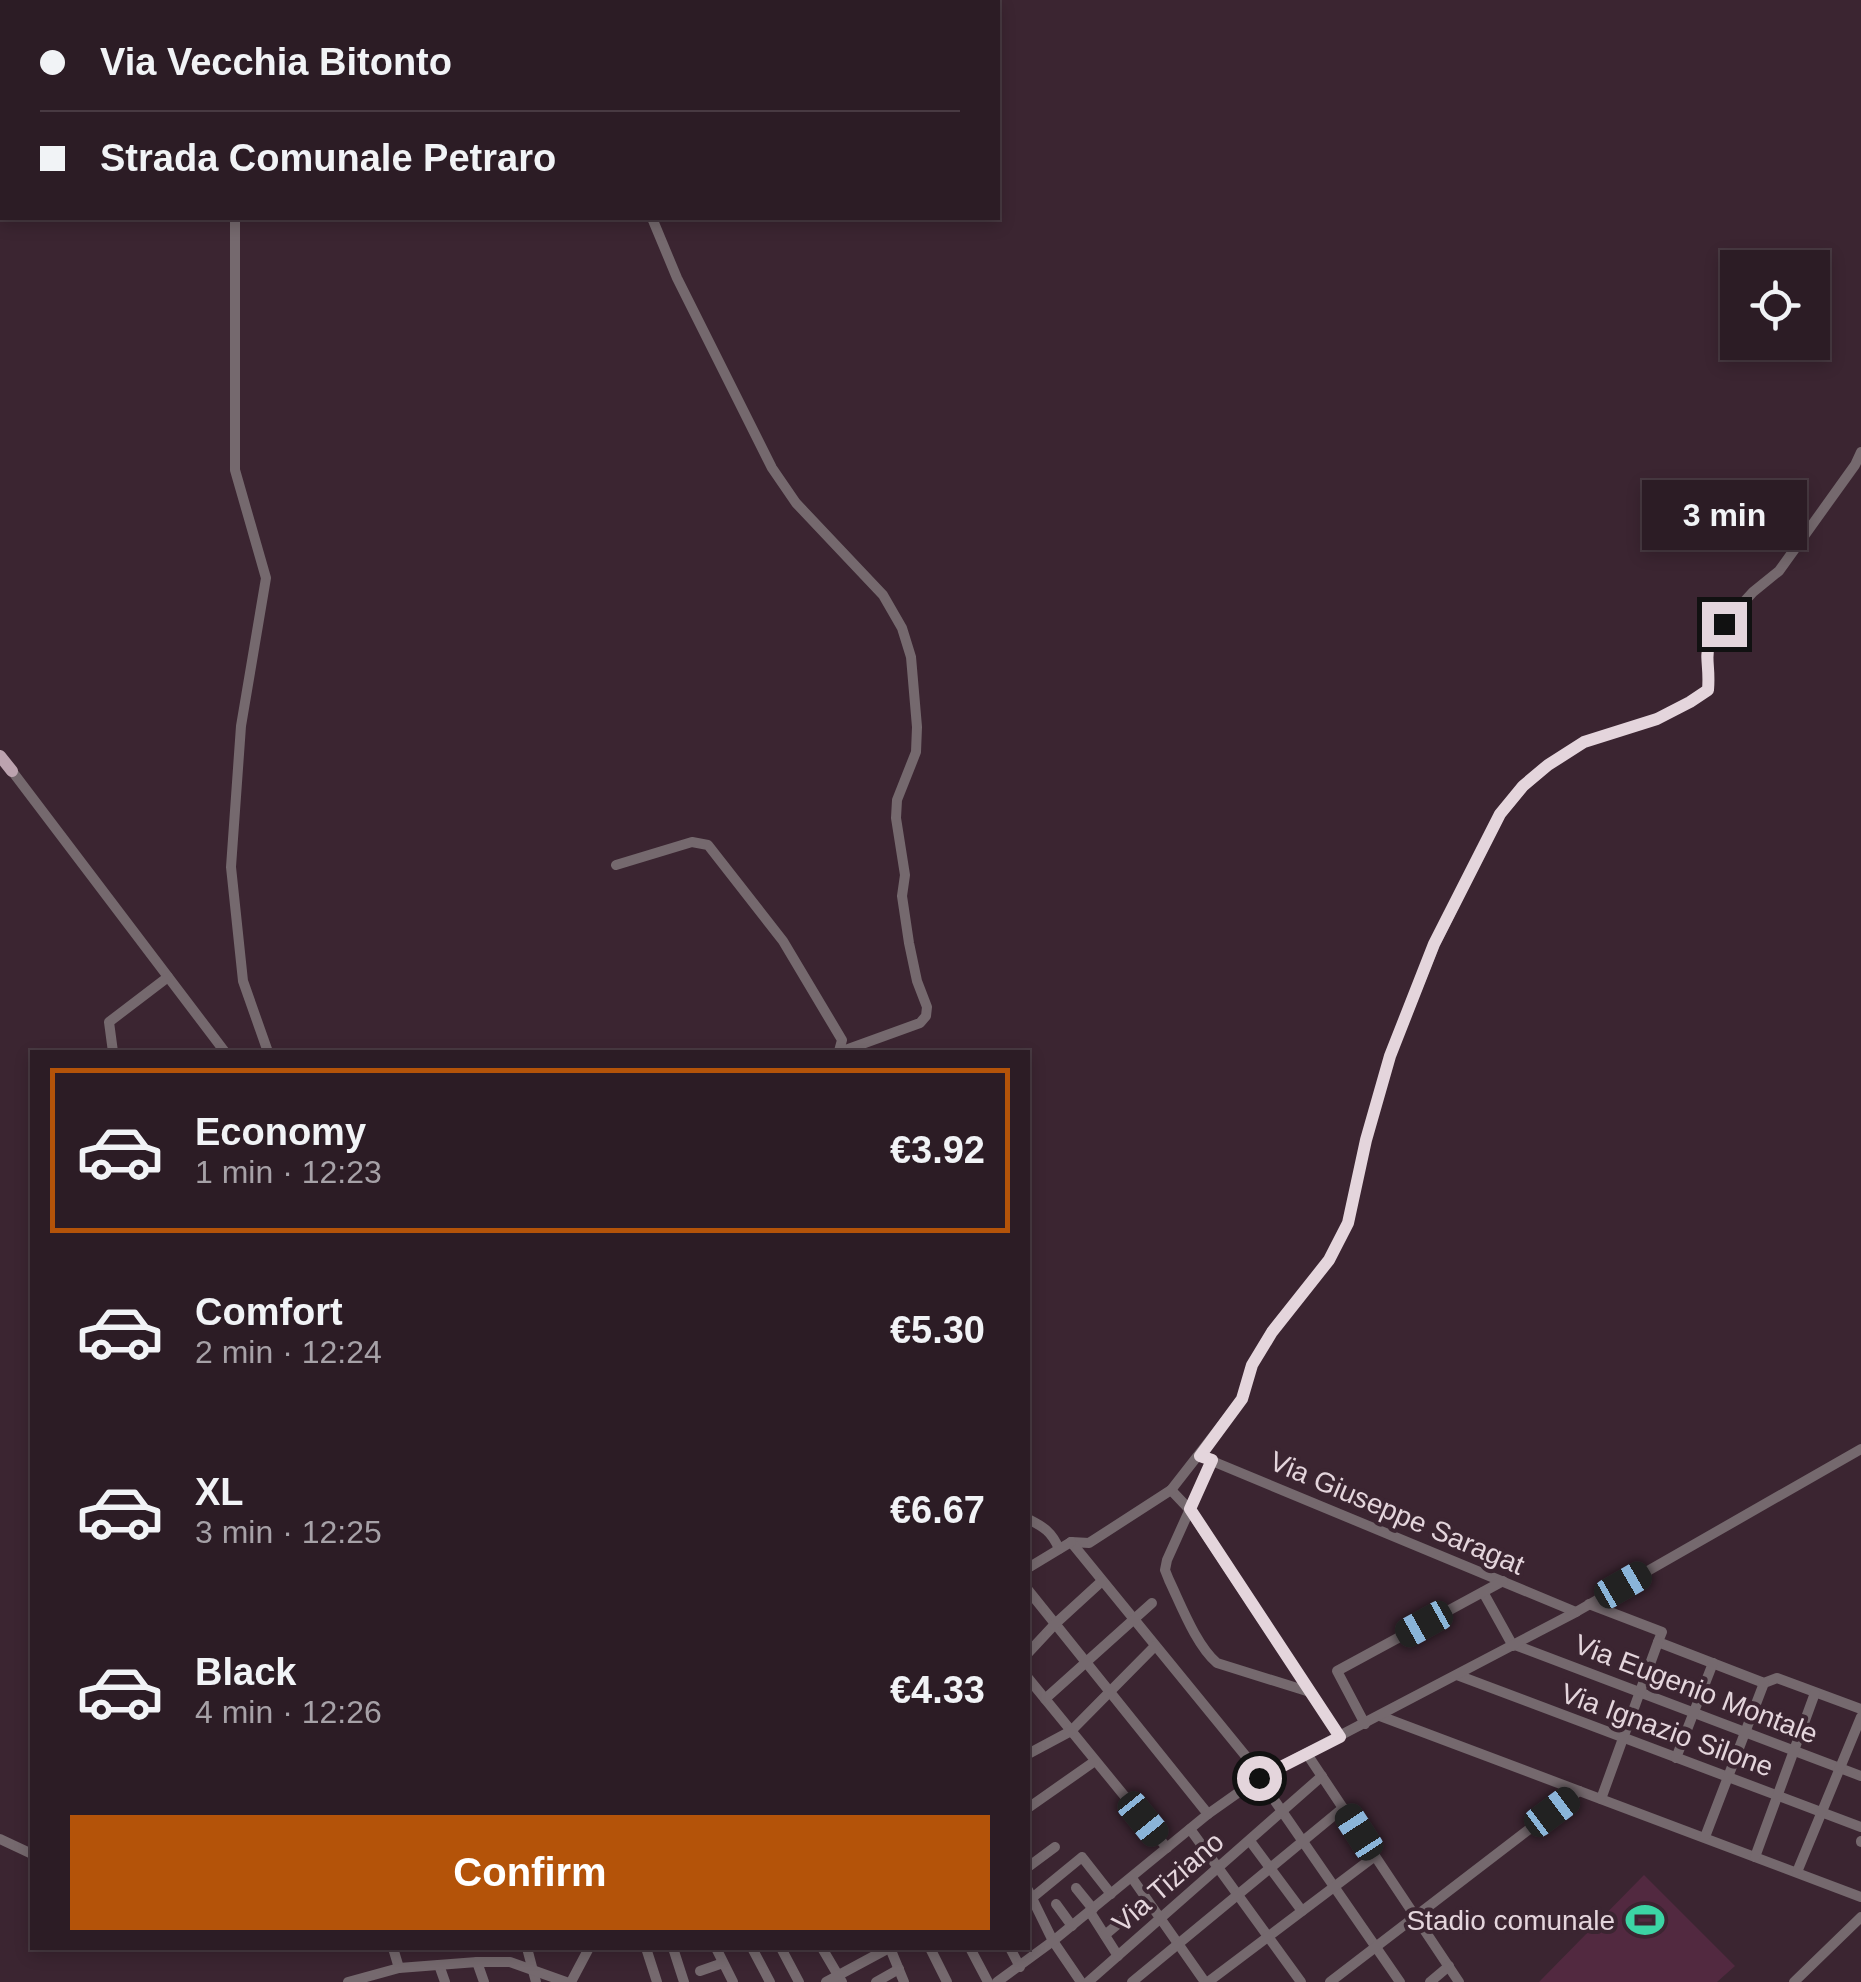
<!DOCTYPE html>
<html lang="en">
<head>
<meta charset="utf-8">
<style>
	:root { --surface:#2c1c25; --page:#34252d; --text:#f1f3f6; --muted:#a6a1a7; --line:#483a42; --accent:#b45309 }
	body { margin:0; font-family:Helvetica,sans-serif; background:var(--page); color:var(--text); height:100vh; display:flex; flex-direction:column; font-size:38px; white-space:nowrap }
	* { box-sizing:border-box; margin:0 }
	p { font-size:32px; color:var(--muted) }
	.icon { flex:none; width:55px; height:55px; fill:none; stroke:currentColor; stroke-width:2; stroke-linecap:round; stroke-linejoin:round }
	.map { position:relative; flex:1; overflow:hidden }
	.drawer { position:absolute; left:30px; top:1050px; width:1000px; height:900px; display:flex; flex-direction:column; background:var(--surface); border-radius:0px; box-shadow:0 5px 15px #0003,0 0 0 2px var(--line) }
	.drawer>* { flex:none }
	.banner { position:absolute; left:0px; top:0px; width:1000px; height:220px; box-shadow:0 5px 15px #0003,0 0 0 2px var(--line); display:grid; align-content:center; height:220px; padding:0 40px; background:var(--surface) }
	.controls { position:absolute; left:1720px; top:250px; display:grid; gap:20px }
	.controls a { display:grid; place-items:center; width:110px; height:110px; border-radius:0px; background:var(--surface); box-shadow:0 5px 15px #0003,0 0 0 2px var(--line); font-size:50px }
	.end { position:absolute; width:45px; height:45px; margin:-22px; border:12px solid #e4d5dc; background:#111; box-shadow:0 0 0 5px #111 }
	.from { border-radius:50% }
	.bubble { position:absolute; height:70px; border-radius:0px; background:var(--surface); box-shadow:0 5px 15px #0003,0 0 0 2px var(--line); font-size:32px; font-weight:800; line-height:70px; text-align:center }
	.car { position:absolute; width:30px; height:60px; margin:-30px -15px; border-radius:12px; box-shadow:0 0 8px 2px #0007; background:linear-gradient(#222 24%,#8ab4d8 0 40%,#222 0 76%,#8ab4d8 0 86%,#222 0) }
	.banner b { display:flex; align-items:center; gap:35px; height:95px; font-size:38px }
	.banner b+b { border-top:2px solid var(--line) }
	.banner i { width:25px; height:25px; background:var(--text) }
	ul { padding:18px 0 0; list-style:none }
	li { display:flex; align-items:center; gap:30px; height:165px; margin:0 20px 15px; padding:0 20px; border:5px solid transparent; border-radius:0px }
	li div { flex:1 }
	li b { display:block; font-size:38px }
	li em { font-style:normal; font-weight:800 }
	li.current { border-color:var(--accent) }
	li>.icon { width:90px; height:90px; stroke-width:1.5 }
	.action { display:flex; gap:20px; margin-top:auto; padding:20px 40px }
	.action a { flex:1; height:115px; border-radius:0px; background:var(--accent); color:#fff; font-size:40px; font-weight:800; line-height:115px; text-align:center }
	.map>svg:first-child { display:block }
	.green { fill:#522940 }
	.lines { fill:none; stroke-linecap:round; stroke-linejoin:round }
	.minor { stroke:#75696e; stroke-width:10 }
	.major { stroke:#bca3af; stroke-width:12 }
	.route { stroke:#e4d5dc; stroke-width:12 }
	.labels { text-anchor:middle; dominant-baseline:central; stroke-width:8; stroke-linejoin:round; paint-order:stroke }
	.street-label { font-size:28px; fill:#e4d5dc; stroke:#3b2531 }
	.poi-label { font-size:28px; fill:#e4d5dc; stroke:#3b2531; text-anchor:end }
</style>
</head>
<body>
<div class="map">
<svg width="1861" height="1982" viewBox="0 0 1861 1982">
	<rect width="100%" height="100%" fill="#3b2531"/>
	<path class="green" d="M 1644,1875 L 1735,1966 L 1717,1982 L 1539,1982 Z"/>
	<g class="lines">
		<g class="minor">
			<path d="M 207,0 L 208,2"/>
			<path d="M 658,0 L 659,2"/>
			<path d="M 235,218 L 235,470 L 266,578 L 241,726 L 231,867 L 243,981 L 268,1052"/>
			<path d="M 652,218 L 677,278 L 772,468 L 796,503 L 883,595 L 902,628 L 911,657 L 917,727 L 916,752 L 897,800 L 896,818 L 905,875 L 902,896 L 909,943 L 917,981 L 927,1007 L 926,1016 L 920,1023 L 840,1052"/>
			<path d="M 12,771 L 225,1052"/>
			<path d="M 616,865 L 692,842 L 708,845 L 783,941 L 842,1040 L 839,1051"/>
			<path d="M 113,1052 L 109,1022 L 168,977"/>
			<path d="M 1200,1456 L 1576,1612"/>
			<path d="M 1212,1460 L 1167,1560 L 1165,1570 L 1169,1580 C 1181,1605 1196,1645 1217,1663 L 1310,1692"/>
			<path d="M 1171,1490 L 1189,1509 L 1340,1737"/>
			<path d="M 1028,1519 C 1044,1527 1052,1532 1059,1549"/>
			<path d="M 1071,1542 L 1089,1543 L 1171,1490 L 1242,1399 L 1252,1365 L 1272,1331 L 1329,1260 L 1348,1223 L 1366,1140 L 1390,1056 L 1435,944 L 1500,815 L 1523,787 L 1548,765 L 1584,742 L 1657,719 L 1690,702 L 1708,689 L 1709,674 L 1706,656 L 1709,640 L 1753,592 L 1779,571 L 1855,465 L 1861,452"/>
			<path d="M 1071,1542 L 1262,1776"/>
			<path d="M 1028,1568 L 1071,1542"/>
			<path d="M 1028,1590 L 1208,1814"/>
			<path d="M 1483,1592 L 1513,1646"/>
			<path d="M 1589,1604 L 1662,1632 L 1658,1642 L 1764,1683 L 1777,1678 L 1861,1709"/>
			<path d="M 1515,1645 L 1861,1776"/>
			<path d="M 1028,1653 L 1055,1624 L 1102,1581"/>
			<path d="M 1457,1675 L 1861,1827"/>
			<path d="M 1028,1678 L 1167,1848"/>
			<path d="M 1045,1699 L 1152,1603"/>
			<path d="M 1380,1716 L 1861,1897"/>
			<path d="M 1365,1724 L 1337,1671 L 1503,1581"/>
			<path d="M 1028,1754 L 1071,1731 L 1155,1646"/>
			<path d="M 1307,1754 L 1459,1982"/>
			<path d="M 1676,1758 L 1713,1663"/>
			<path d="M 1259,1778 L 1400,1982"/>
			<path d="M 1601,1799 L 1658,1642"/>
			<path d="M 1028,1808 L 1095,1761"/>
			<path d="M 1190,1829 L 1301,1982"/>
			<path d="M 1705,1837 L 1764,1683"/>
			<path d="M 0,1839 L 32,1854"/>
			<path d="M 1250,1841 L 1302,1911"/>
			<path d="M 1861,1842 L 1861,1841"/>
			<path d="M 1755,1857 L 1815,1693"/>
			<path d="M 1028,1867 L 1055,1847"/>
			<path d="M 1797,1872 L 1861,1717"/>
			<path d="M 1132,1878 L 1205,1982"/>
			<path d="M 1076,1888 L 1093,1909"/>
			<path d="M 1028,1890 L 1053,1941 L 1081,1982"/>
			<path d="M 1032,1898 L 1082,1857 L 1111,1894"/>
			<path d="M 1056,1904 L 1072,1926"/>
			<path d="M 1090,1912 L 1118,1956"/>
			<path d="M 1105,1935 L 1131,1913"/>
			<path d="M 393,1948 L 399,1968"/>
			<path d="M 527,1948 L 536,1982"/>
			<path d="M 646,1948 L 657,1982"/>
			<path d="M 673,1948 L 684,1982"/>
			<path d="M 716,1948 L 733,1982"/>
			<path d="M 752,1948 L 770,1982"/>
			<path d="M 781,1948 L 799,1982"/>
			<path d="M 822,1948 L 842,1982"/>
			<path d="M 890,1948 L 904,1982"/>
			<path d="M 930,1948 L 947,1982"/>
			<path d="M 970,1948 L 988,1982"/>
			<path d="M 1010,1948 L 1020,1967"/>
			<path d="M 477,1962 L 484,1982"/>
			<path d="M 439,1965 L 445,1982"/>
			<path d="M 700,1971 L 723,1963"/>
			<path d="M 348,1982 L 399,1968 L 477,1962 L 510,1962 L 566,1982"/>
			<path d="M 571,1982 L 589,1948"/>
			<path d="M 826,1982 L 889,1948"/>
			<path d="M 876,1982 L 899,1969"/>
			<path d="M 997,1982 L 1053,1941 L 1208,1814 L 1259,1778 L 1576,1612 L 1861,1449"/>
			<path d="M 1088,1982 L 1322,1776"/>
			<path d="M 1132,1982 L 1343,1808"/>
			<path d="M 1208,1982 L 1375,1856"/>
			<path d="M 1330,1982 L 1579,1791"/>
			<path d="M 1430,1982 L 1449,1966"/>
			<path d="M 1794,1982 L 1861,1917"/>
		</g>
		<path class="major" d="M 0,756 L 12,771"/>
	</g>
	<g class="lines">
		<path class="route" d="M 1259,1778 L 1340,1737 L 1190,1509 L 1212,1460 L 1200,1456 L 1242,1399 L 1252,1365 L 1272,1332 L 1329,1260 L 1348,1223 L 1366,1140 L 1390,1056 L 1434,944 L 1500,814 L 1523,786 L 1548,765 L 1584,742 L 1657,719 L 1690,702 L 1708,690 C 1711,656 1698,652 1724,624"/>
	</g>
	<defs>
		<g id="stadium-bare" transform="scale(3)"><path d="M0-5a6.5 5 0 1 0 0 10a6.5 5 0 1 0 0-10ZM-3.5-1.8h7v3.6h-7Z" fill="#3cd4a4" stroke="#3b2531" stroke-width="2.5" paint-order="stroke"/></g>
	</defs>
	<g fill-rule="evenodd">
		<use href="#stadium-bare" x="1645" y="1920"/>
	</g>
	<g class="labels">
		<g class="street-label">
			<text transform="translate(1397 1513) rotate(23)">Via Giuseppe Saragat</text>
			<text transform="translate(1696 1689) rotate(21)">Via Eugenio Montale</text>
			<text transform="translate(1667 1730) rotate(20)">Via Ignazio Silone</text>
			<text transform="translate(1168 1882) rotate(-41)">Via Tiziano</text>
		</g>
		<g class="poi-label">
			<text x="1615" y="1920">Stadio comunale</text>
		</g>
	</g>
</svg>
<div class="controls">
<a><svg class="icon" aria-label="locate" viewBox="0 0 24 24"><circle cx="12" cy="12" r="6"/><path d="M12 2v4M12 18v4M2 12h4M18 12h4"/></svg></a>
</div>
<i class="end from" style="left:1259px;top:1778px"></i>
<i class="end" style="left:1724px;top:624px"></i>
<div class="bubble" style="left:1642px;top:480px;width:165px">3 min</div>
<i class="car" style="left:1623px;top:1585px;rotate:60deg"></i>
<i class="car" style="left:1424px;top:1624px;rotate:241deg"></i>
<i class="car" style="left:1552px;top:1812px;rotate:53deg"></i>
<i class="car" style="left:1143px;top:1819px;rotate:141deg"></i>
<i class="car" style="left:1359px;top:1832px;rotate:327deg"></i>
<div class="banner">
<b><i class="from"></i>Via Vecchia Bitonto</b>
<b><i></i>Strada Comunale Petraro</b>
</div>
<section class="drawer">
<ul>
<li class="current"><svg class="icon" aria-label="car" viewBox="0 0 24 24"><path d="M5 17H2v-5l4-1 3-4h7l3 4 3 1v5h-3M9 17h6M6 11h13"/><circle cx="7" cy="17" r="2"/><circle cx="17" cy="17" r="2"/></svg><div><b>Economy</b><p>1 min · 12:23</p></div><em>€3.92</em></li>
<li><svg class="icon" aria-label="car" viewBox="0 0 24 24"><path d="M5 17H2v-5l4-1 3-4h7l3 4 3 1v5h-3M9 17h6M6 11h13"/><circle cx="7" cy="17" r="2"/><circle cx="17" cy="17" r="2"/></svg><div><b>Comfort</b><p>2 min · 12:24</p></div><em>€5.30</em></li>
<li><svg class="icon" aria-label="car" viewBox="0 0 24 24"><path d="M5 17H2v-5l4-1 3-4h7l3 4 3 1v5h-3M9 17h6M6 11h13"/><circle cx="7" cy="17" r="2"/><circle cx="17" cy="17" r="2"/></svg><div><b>XL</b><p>3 min · 12:25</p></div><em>€6.67</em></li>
<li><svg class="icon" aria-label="car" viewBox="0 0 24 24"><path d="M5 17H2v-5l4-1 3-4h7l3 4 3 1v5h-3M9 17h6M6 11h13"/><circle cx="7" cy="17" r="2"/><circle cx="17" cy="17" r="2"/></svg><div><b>Black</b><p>4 min · 12:26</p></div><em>€4.33</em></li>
</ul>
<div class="action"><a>Confirm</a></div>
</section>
</div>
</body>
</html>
